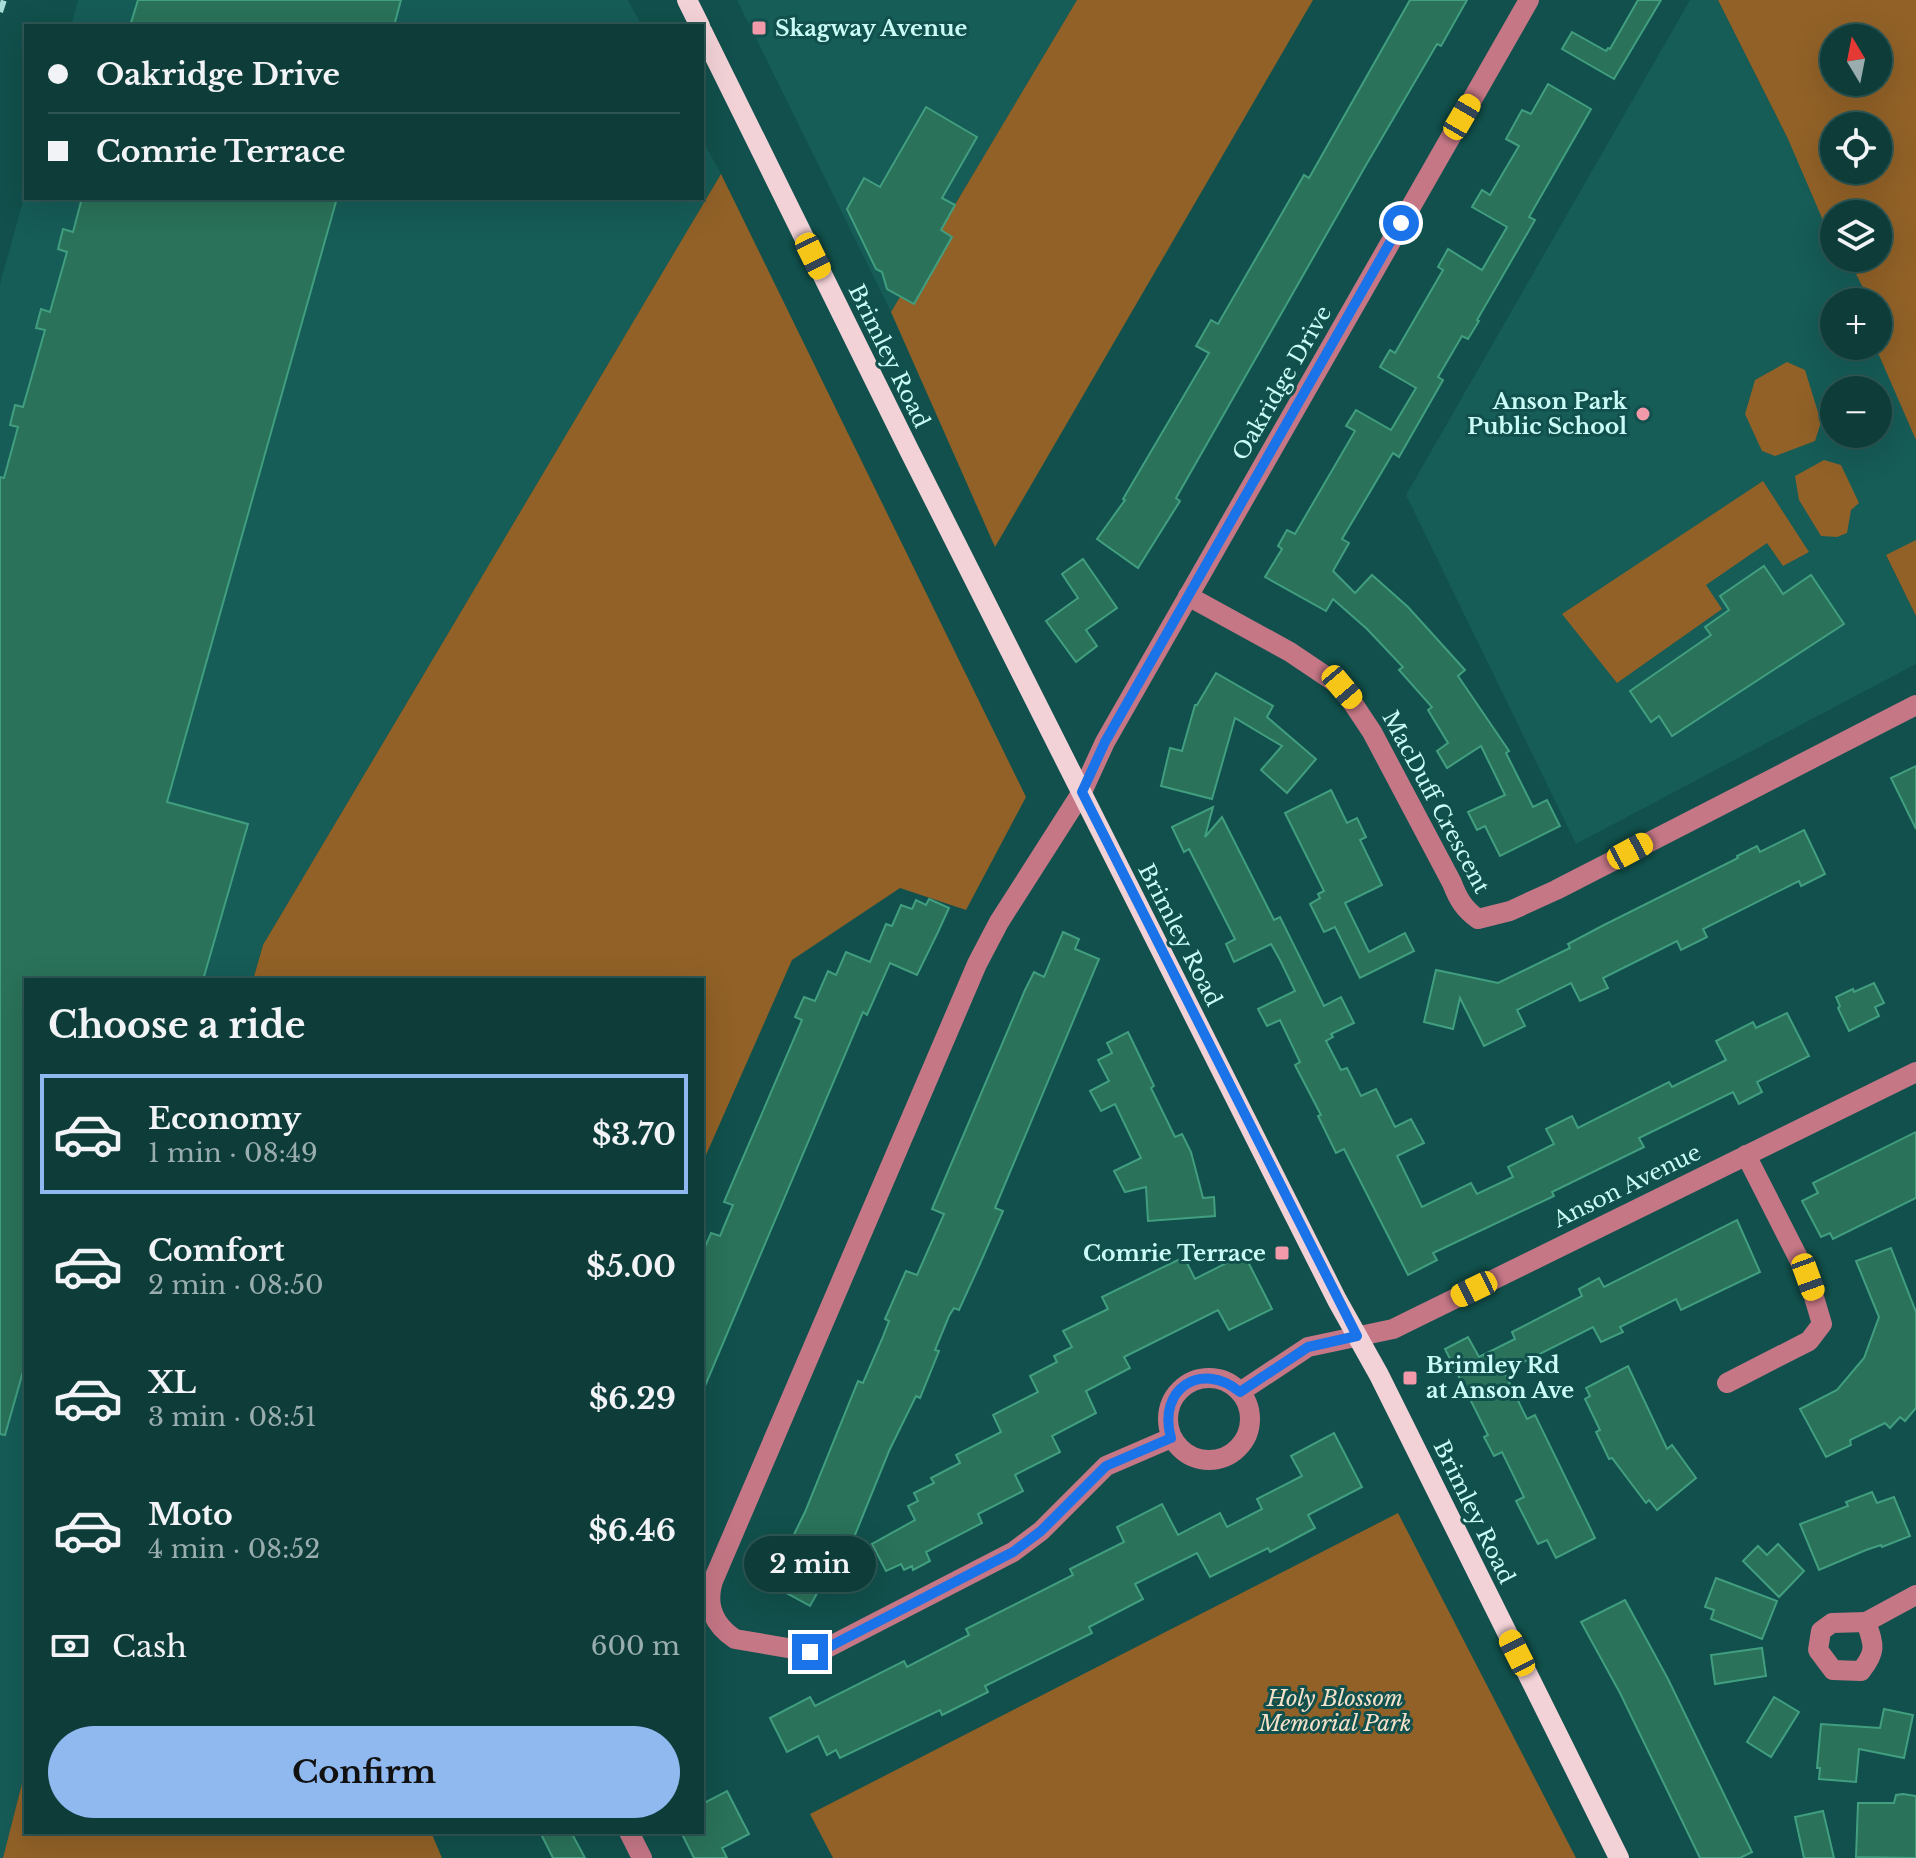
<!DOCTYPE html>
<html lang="en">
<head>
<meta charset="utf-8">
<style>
	:root { --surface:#0d3c39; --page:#1b4744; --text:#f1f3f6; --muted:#9aadae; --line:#2d5653; --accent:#90b9f0 }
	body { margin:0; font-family:"Libre Baskerville",serif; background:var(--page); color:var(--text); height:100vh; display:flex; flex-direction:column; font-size:30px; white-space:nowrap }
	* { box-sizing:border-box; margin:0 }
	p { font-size:26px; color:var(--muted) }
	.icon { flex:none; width:44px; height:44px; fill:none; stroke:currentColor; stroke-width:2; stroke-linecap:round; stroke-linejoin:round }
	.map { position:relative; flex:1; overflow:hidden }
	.details { position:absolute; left:24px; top:978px; width:680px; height:856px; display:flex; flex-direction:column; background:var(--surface); border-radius:0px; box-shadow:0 8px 32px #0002,0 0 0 2px var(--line) }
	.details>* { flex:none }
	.banner { position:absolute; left:24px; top:24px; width:680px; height:176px; border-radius:0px; box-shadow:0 8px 32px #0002,0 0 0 2px var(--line); display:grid; align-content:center; height:176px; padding:0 24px; background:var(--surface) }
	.needle { width:52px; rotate:350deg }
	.fabs { position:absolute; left:1820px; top:24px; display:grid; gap:16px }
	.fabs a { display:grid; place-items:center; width:72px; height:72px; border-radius:50%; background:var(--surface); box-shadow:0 8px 32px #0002,0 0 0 2px var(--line); font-size:40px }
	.end { position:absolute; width:36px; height:36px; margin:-18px; border:10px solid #1a73e8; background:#fff; box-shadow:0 0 0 4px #fff }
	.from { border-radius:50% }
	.bubble { position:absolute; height:56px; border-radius:28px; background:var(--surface); box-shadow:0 8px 32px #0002,0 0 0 2px var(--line); font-size:26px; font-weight:700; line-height:56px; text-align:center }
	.car { position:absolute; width:24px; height:48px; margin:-24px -12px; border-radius:10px; box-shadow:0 0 6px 2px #0007; background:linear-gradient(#f5c518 24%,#345 0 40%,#f5c518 0 76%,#345 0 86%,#f5c518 0) }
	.banner b { display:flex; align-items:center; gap:28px; height:76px; font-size:30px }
	.banner b+b { border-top:2px solid var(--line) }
	.banner i { width:20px; height:20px; background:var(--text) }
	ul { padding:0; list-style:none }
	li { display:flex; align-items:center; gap:24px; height:120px; margin:0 16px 12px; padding:0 8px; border:4px solid transparent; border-radius:0px }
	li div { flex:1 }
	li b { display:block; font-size:30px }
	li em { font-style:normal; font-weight:700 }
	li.selected { border-color:var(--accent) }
	li>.icon { width:72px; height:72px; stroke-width:1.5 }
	h2 { padding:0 24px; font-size:36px; line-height:96px }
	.pay { display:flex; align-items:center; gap:20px; height:88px; padding:0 24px; font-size:30px }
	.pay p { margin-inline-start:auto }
	.action { display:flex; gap:16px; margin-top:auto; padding:16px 24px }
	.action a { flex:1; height:92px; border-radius:48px; background:var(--accent); color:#111; font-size:32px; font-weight:700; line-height:92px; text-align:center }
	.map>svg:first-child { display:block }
	.built { fill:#165c57; fill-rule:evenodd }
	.green { fill:#916127; fill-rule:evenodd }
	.building { fill:#2a725a; stroke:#419f80; stroke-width:2 }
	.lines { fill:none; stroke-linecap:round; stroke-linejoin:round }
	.minor { stroke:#c57786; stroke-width:20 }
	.major { stroke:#f3d2d7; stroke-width:20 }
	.rail { stroke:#a8ddd8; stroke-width:6; stroke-dasharray:12 6; stroke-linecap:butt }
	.route { stroke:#1a73e8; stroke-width:10 }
	.poi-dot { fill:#f39aaa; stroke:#11504c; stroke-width:3 }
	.labels { text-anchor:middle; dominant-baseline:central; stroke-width:6; stroke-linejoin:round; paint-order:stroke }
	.poi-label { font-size:22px; font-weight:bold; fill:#cafcf7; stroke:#11504c; text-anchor:start }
	.street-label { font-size:22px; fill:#cafcf7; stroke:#11504c }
	.park-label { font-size:22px; font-style:italic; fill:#f5e0c9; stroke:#11504c }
</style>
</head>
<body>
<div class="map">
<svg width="1916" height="1858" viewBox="0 0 1916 1858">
	<rect width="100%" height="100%" fill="#11504c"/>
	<g class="built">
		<path d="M 78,0 L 628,0 L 642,26 L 71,26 Z"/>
		<path d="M 737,0 L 1077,0 L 891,312 Z"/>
		<path d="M 1690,0 L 1718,0 L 1834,231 L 1834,258 L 1848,258 L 1870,302 L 1834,302 L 1834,346 L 1878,346 L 1916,393 L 1916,540 L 1886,556 L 1916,616 L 1916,664 L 1576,844 L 1406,495 ZM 1834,390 L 1878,390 L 1878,434 L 1834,434 Z"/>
		<path d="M 702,139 L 721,174 L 263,945 L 253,980 L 26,980 L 26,1768 L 3,1858 L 0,1858 L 0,284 L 26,190 L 26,198 L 702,198 Z"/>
	</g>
	<g class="green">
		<path d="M 1077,0 L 1313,0 L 995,547 L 891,312 Z"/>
		<path d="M 1718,0 L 1916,0 L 1916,440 L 1875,346 L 1878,346 L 1878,302 L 1856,302 L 1853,295 L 1864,290 L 1848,258 L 1878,258 L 1878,214 L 1834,214 L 1834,246 L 1788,139 ZM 1834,38 L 1878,38 L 1878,82 L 1834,82 ZM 1834,126 L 1878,126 L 1878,170 L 1834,170 Z"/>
		<path d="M 721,174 L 1026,797 L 966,910 L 900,888 L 792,960 L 702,1164 L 702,980 L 253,980 L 263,945 Z"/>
		<path d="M 1787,362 L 1805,370 L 1821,422 L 1815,441 L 1775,456 L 1762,451 L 1745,414 L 1755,380 Z"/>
		<path d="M 1824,460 L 1841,465 L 1859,503 L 1851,510 L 1847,533 L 1837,537 L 1821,536 L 1799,500 L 1795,476 Z"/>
		<path d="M 1763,481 L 1809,552 L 1783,566 L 1767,543 L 1706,585 L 1722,609 L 1617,683 L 1562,614 Z"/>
		<path d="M 1916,540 L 1916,616 L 1886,555 Z"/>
		<path d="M 1398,1513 L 1576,1858 L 833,1858 L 810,1814 Z"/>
		<path d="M 26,1768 L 26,1832 L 431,1832 L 442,1858 L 3,1858 Z"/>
	</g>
	<g class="building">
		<path d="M 138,0 L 401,0 L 394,26 L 130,26 Z"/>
		<path d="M 1410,0 L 1467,0 L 1441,46 L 1437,44 L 1366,165 L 1176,498 L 1180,501 L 1138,568 L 1097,539 L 1125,500 L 1123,499 L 1209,353 L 1196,346 L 1211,320 L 1218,324 L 1304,175 L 1309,178 Z"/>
		<path d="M 1638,0 L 1661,0 L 1614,79 L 1562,49 L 1572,32 L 1606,51 L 1608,48 L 1610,49 Z"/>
		<path d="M 1548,84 L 1591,109 L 1529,217 L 1535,220 L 1477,320 L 1479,321 L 1468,339 L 1462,336 L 1438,377 L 1443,380 L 1399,457 L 1393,453 L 1342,539 L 1349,543 L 1333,571 L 1355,593 L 1372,575 L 1408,607 L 1465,670 L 1458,676 L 1509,751 L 1506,753 L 1533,807 L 1547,800 L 1560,826 L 1500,856 L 1485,826 L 1477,830 L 1468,812 L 1505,795 L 1481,746 L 1447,768 L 1437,751 L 1448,743 L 1428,710 L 1432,707 L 1399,670 L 1403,667 L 1367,629 L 1333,599 L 1326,611 L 1265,577 L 1282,549 L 1278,546 L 1287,530 L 1295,534 L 1355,431 L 1346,426 L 1356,410 L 1391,430 L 1416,388 L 1380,367 L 1390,350 L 1395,353 L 1443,270 L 1438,267 L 1448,249 L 1482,270 L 1507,227 L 1472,207 L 1482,190 L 1490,195 L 1519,146 L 1506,139 L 1522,110 L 1531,114 Z"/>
		<path d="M 926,107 L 977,137 L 942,198 L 955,205 L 941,230 L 952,237 L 914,304 L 887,289 L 882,272 L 876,269 L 847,209 L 864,178 L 880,187 Z"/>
		<path d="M 82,198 L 337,198 L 167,802 L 248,824 L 203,980 L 26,980 L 26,1361 L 5,1435 L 0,1434 L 0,477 L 4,478 L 18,427 L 10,425 L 15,405 L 23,407 L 45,330 L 36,328 L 41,309 L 50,312 L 67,252 L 58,249 L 63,229 L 73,232 Z"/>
		<path d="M 1083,559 L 1117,608 L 1086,630 L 1097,646 L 1076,662 L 1046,621 L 1078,598 L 1062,574 Z"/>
		<path d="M 1764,566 L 1783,594 L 1811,575 L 1844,624 L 1672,736 L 1659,716 L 1651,722 L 1630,691 L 1711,635 L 1705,627 L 1729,610 L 1720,596 Z"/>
		<path d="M 1216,673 L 1273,706 L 1267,717 L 1316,759 L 1287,793 L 1261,770 L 1282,746 L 1235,718 L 1212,799 L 1161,786 L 1170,748 L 1182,751 L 1195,705 L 1197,705 Z"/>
		<path d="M 1916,766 L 1916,829 L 1891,778 Z"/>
		<path d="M 1331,790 L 1347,823 L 1357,818 L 1366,837 L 1360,840 L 1382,885 L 1345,903 L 1369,952 L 1405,933 L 1414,951 L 1360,978 L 1335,927 L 1324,932 L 1310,904 L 1320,898 L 1318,894 L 1324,891 L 1285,813 Z"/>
		<path d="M 1213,807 L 1205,837 L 1222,817 L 1274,920 L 1280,917 L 1324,1006 L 1341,997 L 1354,1023 L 1331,1034 L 1333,1037 L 1326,1041 L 1341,1070 L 1347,1068 L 1361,1096 L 1376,1089 L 1395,1127 L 1411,1119 L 1424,1143 L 1397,1156 L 1422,1207 L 1471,1183 L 1477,1194 L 1513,1177 L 1508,1167 L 1554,1144 L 1546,1129 L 1572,1116 L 1578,1128 L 1669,1082 L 1672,1087 L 1726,1060 L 1716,1041 L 1753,1022 L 1756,1028 L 1787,1013 L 1809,1056 L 1757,1082 L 1762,1092 L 1739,1104 L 1733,1092 L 1639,1138 L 1644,1147 L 1552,1192 L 1554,1196 L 1433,1253 L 1437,1260 L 1408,1275 L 1344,1149 L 1336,1153 L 1318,1116 L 1321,1115 L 1295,1065 L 1300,1062 L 1280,1020 L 1267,1026 L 1258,1009 L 1295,991 L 1280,960 L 1271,944 L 1234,962 L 1226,944 L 1235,939 L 1189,849 L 1184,852 L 1172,827 Z"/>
		<path d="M 1804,830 L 1825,874 L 1801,886 L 1799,881 L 1703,929 L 1707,937 L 1681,950 L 1677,941 L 1603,978 L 1608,988 L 1580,1001 L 1571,983 L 1517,1010 L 1525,1026 L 1484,1046 L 1460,998 L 1453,1029 L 1424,1022 L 1436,970 L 1498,983 L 1570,948 L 1568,944 L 1602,926 L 1738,858 L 1737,856 L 1757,846 L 1760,852 Z"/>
		<path d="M 929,899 L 949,908 L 938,932 L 917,975 L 890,963 L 867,1015 L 863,1012 L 702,1393 L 702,1254 L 711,1233 L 720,1236 L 733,1205 L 724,1202 L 802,1020 L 795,1017 L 804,997 L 815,1001 L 828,971 L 836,975 L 846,952 L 870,962 L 886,924 L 892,926 L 901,905 L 912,909 L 916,900 L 926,905 Z"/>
		<path d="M 1063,932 L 1079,939 L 1075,949 L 1099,959 L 995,1208 L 1003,1211 L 979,1266 L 959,1310 L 954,1308 L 949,1316 L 935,1350 L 939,1351 L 920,1398 L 916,1396 L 889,1451 L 840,1572 L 831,1568 L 810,1606 L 781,1590 L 790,1573 L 778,1567 L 805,1512 L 858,1381 L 863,1383 L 882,1339 L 889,1321 L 885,1319 L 906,1271 L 917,1275 L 944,1214 L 932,1209 L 1025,990 L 1034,972 L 1044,977 Z"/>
		<path d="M 1874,983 L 1884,1003 L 1875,1007 L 1879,1016 L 1849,1031 L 1838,1008 L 1840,1006 L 1836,997 L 1853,989 L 1854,992 Z"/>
		<path d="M 1128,1032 L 1154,1086 L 1151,1088 L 1175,1137 L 1182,1134 L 1191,1152 L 1203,1198 L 1214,1197 L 1215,1216 L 1148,1221 L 1146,1187 L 1125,1192 L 1114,1171 L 1141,1158 L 1115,1104 L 1101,1111 L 1090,1091 L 1109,1081 L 1098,1060 L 1112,1053 L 1107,1043 Z"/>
		<path d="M 1916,1132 L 1916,1198 L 1833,1239 L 1830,1233 L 1821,1237 L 1802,1201 L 1818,1193 L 1813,1183 Z"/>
		<path d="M 1737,1220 L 1760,1272 L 1681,1310 L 1676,1299 L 1620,1327 L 1623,1332 L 1601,1342 L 1593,1327 L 1504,1372 L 1527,1419 L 1535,1415 L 1595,1538 L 1556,1558 L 1547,1540 L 1538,1544 L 1516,1501 L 1524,1497 L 1502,1452 L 1494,1456 L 1484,1437 L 1488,1435 L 1445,1349 L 1468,1337 L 1479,1357 L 1515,1339 L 1512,1332 L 1582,1296 L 1579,1289 L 1599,1278 L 1604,1287 Z"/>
		<path d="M 1891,1248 L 1916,1312 L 1916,1408 L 1905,1421 L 1900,1417 L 1890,1428 L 1885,1423 L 1850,1440 L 1851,1445 L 1826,1457 L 1800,1409 L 1837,1390 L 1864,1358 L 1879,1317 L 1856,1261 Z"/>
		<path d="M 1244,1254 L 1272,1309 L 1229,1330 L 1218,1310 L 1124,1357 L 1130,1368 L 1086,1391 L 1096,1413 L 1052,1436 L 1060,1452 L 1015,1475 L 1023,1491 L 978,1514 L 982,1523 L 926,1552 L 930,1561 L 913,1570 L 912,1566 L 904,1570 L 901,1564 L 886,1571 L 872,1544 L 915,1520 L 908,1506 L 918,1501 L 914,1493 L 934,1483 L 931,1478 L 960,1463 L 956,1455 L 1001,1432 L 993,1415 L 1038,1392 L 1030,1376 L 1057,1362 L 1054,1356 L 1072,1347 L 1063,1331 L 1108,1309 L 1102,1297 L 1184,1257 L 1195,1279 Z"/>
		<path d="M 1628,1366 L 1667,1449 L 1672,1445 L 1696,1478 L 1657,1510 L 1649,1500 L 1646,1503 L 1612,1458 L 1609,1459 L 1596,1432 L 1600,1430 L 1585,1399 L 1590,1396 L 1586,1388 Z"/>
		<path d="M 1334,1433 L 1362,1487 L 1308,1515 L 1315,1528 L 1270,1552 L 1268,1548 L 1210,1577 L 1197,1553 L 1135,1584 L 1143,1599 L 1089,1627 L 1092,1633 L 985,1686 L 988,1692 L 942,1715 L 940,1710 L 840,1758 L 836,1750 L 827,1755 L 818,1736 L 787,1752 L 770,1718 L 810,1697 L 815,1706 L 904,1661 L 907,1667 L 969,1635 L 966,1629 L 1073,1575 L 1070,1569 L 1124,1542 L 1117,1527 L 1162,1504 L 1178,1535 L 1220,1513 L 1227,1527 L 1262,1509 L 1257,1499 L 1302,1476 L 1291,1456 Z"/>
		<path d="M 1872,1492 L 1877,1503 L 1894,1497 L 1910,1536 L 1882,1547 L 1881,1545 L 1866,1550 L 1819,1570 L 1800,1524 L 1848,1506 L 1846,1502 Z"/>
		<path d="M 1778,1544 L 1804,1571 L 1779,1597 L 1743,1561 L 1758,1546 L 1767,1555 Z"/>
		<path d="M 1716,1578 L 1777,1601 L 1762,1639 L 1711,1619 L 1714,1610 L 1705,1607 Z"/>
		<path d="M 1625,1600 L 1668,1679 L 1752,1852 L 1740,1858 L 1700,1858 L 1620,1693 L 1581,1622 Z"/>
		<path d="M 1762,1648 L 1766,1676 L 1715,1684 L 1711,1655 Z"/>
		<path d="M 1774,1697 L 1799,1712 L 1771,1757 L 1747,1742 Z"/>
		<path d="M 1884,1709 L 1913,1715 L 1904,1758 L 1859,1749 L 1856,1782 L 1819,1779 L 1820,1768 L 1817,1768 L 1821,1724 L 1880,1728 Z"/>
		<path d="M 727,1791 L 749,1834 L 722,1848 L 727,1858 L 694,1858 L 681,1832 L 702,1832 L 702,1804 Z"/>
		<path d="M 1903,1794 L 1916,1796 L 1916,1858 L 1856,1857 L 1858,1803 L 1894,1803 L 1896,1795 Z"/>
		<path d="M 1823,1811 L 1834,1858 L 1804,1858 L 1795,1817 Z"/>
		<path d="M 540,1832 L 571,1832 L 585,1858 L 553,1858 Z"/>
	</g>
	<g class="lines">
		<g class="minor">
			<path d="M 1188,596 L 1290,652 L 1342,687 L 1372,732 L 1452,883 C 1458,899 1464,909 1478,919 L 1510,911 L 1556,890 L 1916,705"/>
			<circle cx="1209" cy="1419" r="41"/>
			<path d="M 1727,1383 L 1809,1341 L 1822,1324 L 1808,1277 L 1746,1155"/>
			<path d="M 1240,1392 L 1308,1347 L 1393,1329 L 1916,1072"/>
			<path d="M 1171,1438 L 1106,1466 L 1041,1531 L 1013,1552 L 817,1653 L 735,1639 C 714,1625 705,1606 713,1581 L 977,964 L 999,922 L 1082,792 L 1105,742 L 1529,0"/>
			<path d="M 1866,1622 C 1874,1645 1877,1651 1861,1671 L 1833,1670 L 1818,1650 L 1821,1631 L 1832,1623 Z"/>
			<path d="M 1866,1622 L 1916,1595"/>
			<path d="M 629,1832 L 642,1858"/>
		</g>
		<g class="major">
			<path d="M 687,0 L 700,26"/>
			<path d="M 702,31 L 909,450 L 1337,1300 L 1379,1375 L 1619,1858"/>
		</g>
		<path class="rail" d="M 0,12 L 4,0"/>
	</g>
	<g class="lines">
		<path class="route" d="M 810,1652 L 817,1653 L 1013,1552 L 1041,1531 L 1106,1466 L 1171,1438 C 1157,1389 1201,1360 1240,1392 L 1308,1347 L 1357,1336 L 1082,792 L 1105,742 L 1401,223"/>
	</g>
	<g class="poi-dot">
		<rect x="751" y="20" width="16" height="16" rx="4"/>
		<circle cx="1643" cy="414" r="8"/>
		<rect x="1274" y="1245" width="16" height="16" rx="4"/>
		<rect x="1402" y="1370" width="16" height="16" rx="4"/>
	</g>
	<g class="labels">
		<g class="poi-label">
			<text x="775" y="28">Skagway Avenue</text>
			<text x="1627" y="401" text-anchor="end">Anson Park<tspan x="1627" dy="25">Public School</tspan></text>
			<text x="1266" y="1253" text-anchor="end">Comrie Terrace</text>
			<text x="1426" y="1365">Brimley Rd<tspan x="1426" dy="25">at Anson Ave</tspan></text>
		</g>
		<g class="street-label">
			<text transform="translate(889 356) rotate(64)">Brimley Road</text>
			<text transform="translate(1282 383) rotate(-60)">Oakridge Drive</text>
			<text transform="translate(1436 802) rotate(62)">MacDuff Crescent</text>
			<text transform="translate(1180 935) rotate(63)">Brimley Road</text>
			<text transform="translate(1627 1186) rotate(-26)">Anson Avenue</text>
			<text transform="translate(1474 1512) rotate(64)">Brimley Road</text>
		</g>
		<g class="park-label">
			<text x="1335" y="1698">Holy Blossom<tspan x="1335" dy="25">Memorial Park</tspan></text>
		</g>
	</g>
</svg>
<div class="fabs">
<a><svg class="needle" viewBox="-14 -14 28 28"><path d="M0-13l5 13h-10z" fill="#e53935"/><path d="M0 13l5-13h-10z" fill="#9aadae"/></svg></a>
<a><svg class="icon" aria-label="locate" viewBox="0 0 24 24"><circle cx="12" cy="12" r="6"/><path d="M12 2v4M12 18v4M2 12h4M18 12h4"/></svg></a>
<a><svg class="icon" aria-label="layers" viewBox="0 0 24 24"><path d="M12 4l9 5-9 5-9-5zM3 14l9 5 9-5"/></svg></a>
<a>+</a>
<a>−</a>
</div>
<i class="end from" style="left:1401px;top:223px"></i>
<i class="end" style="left:810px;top:1652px"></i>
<div class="bubble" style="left:744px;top:1536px;width:132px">2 min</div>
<i class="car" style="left:1462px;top:117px;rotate:30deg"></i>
<i class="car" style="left:813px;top:256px;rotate:154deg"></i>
<i class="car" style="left:1342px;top:687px;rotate:140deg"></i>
<i class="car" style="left:1630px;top:851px;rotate:62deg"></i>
<i class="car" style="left:1808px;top:1277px;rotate:160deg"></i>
<i class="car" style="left:1474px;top:1289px;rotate:244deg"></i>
<i class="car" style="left:1517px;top:1653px;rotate:333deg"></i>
<div class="banner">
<b><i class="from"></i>Oakridge Drive</b>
<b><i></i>Comrie Terrace</b>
</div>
<section class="details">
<h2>Choose a ride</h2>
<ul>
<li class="selected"><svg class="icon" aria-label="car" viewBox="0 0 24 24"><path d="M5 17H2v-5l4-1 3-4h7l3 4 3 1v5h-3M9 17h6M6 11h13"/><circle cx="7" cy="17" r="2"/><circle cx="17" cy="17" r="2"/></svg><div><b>Economy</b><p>1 min · 08:49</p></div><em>$3.70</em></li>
<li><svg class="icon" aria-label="car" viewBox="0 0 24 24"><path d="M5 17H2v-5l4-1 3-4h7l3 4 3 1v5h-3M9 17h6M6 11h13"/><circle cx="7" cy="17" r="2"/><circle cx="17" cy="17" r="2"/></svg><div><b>Comfort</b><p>2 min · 08:50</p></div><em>$5.00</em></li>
<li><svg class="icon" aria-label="car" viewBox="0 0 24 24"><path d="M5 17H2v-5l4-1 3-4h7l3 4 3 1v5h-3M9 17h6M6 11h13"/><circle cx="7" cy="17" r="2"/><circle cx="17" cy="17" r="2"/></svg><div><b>XL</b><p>3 min · 08:51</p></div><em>$6.29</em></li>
<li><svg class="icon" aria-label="car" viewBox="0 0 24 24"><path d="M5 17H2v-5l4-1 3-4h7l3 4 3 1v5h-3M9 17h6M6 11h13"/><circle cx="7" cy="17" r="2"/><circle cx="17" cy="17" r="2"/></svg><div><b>Moto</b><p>4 min · 08:52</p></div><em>$6.46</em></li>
</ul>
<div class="pay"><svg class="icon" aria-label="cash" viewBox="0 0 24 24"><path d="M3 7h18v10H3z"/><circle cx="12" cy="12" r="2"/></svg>Cash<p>600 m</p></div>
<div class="action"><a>Confirm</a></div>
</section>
</div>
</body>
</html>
